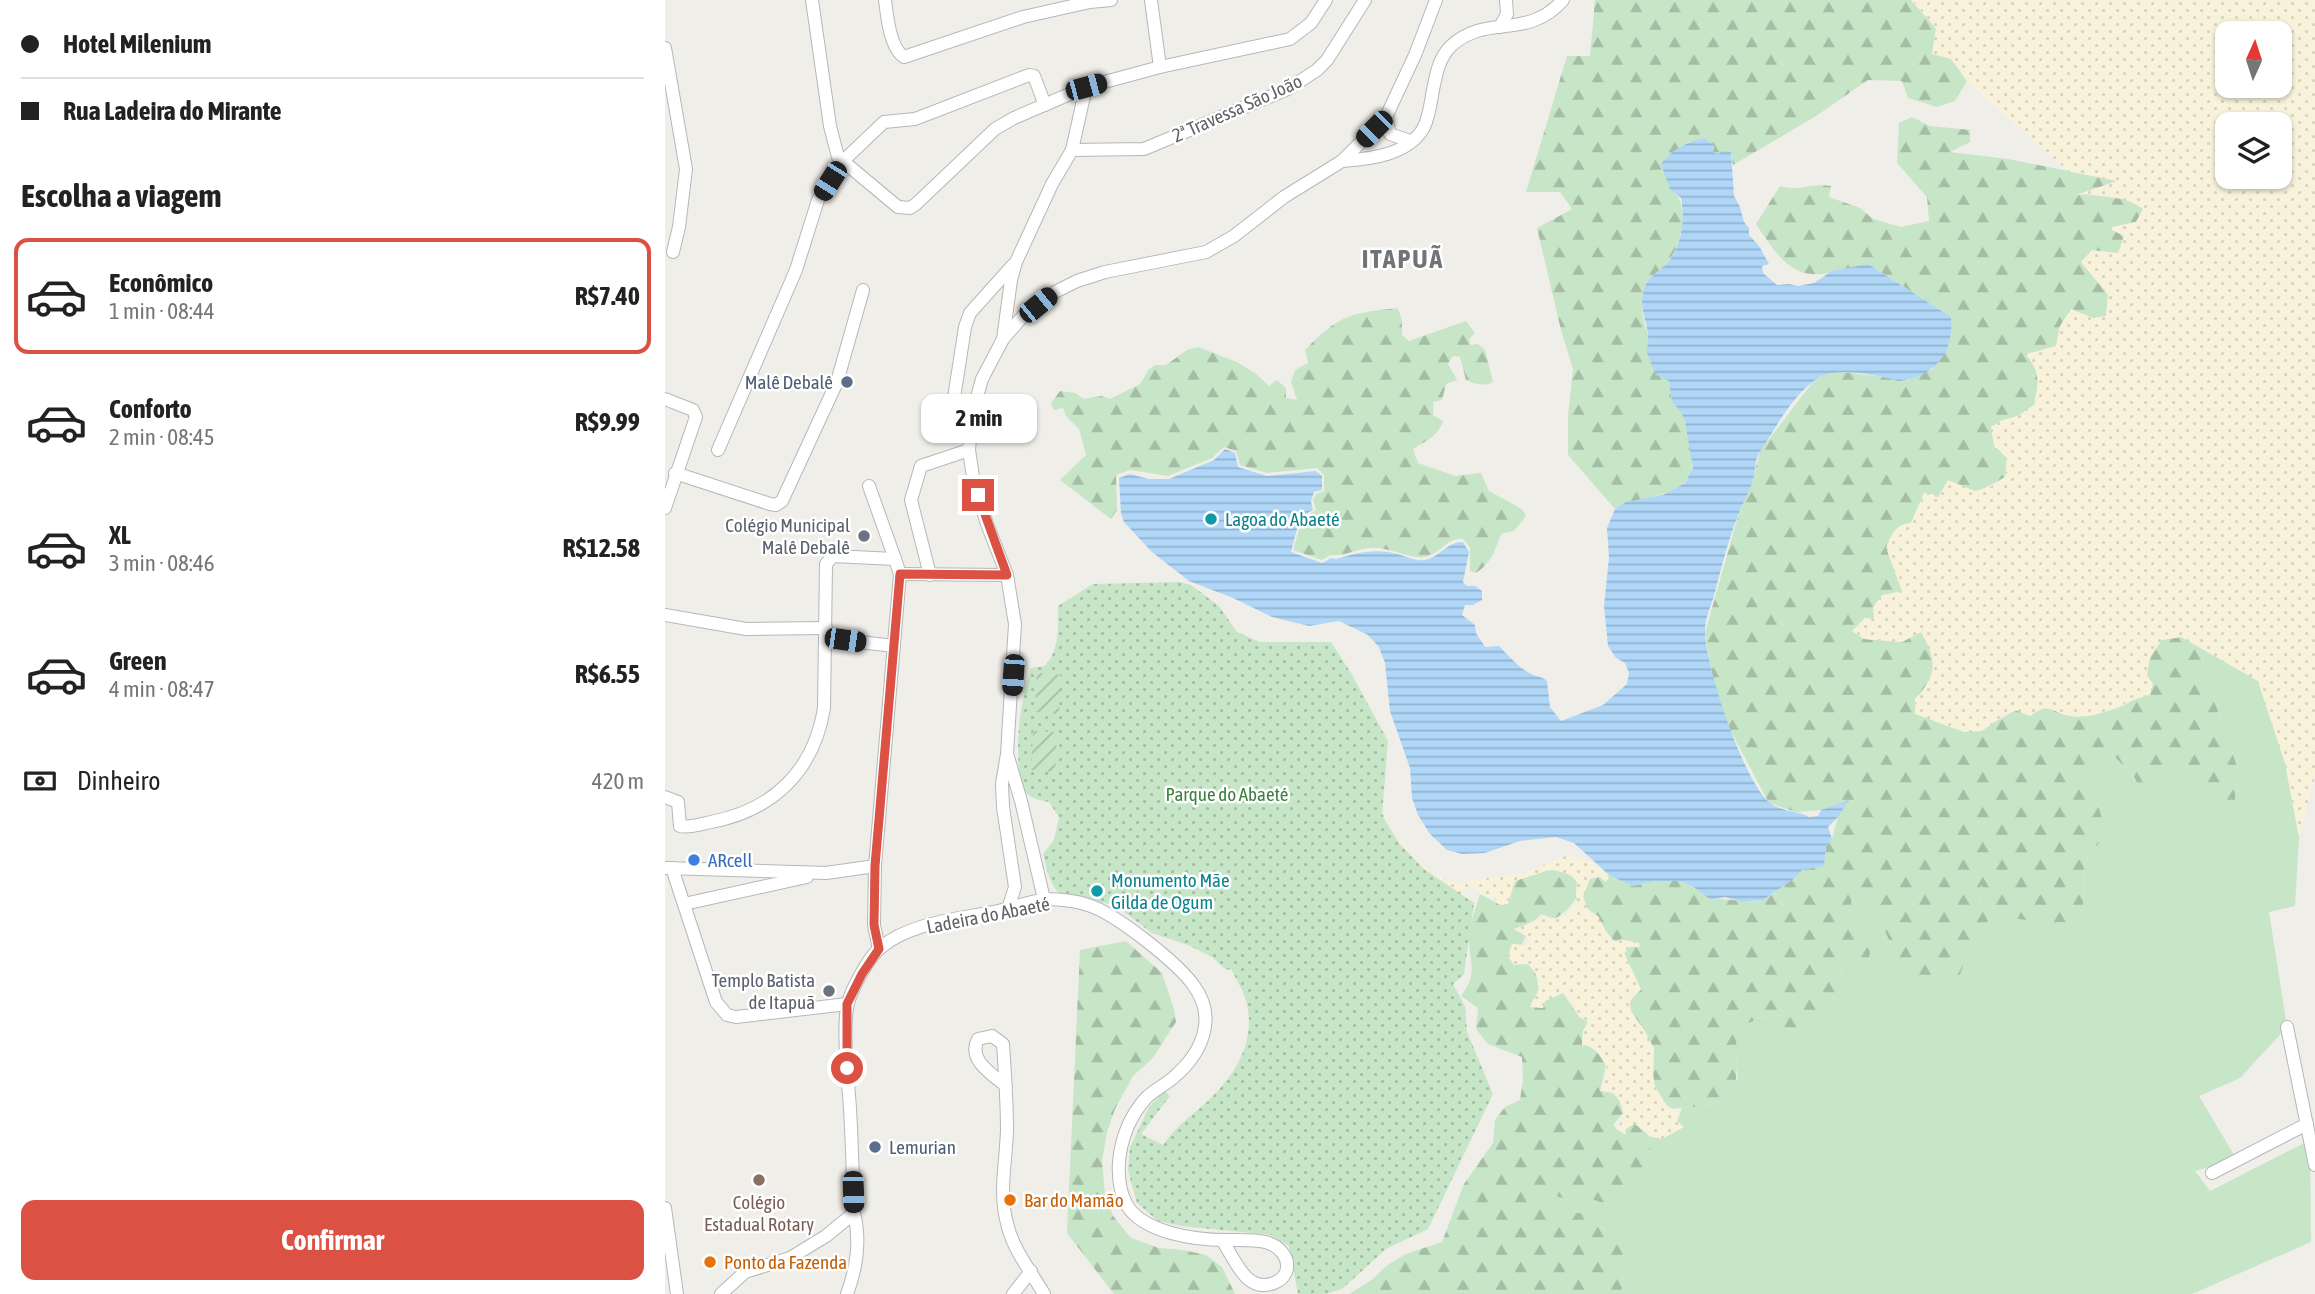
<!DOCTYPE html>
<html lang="pt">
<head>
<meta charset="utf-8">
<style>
	:root { --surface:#fff; --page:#f6f6f6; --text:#222; --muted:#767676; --line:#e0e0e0; --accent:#db5143 }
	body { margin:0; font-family:"Asap Condensed",sans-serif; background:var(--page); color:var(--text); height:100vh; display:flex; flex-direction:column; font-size:26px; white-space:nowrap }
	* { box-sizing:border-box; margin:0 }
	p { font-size:23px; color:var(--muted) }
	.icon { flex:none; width:38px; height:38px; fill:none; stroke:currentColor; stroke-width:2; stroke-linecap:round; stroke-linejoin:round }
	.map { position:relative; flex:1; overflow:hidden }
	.drawer { display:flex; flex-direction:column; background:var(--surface); width:665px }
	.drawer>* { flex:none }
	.guide { display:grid; align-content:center; height:154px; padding:0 21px; background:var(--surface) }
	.needle { width:46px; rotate:3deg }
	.buttons { position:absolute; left:1550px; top:21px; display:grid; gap:14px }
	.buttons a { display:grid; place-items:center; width:77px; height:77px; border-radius:14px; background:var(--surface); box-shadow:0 2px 5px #0004; font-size:35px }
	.end { position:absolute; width:32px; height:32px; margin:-16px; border:9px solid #db5143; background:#fff; box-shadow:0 0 0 4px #fff }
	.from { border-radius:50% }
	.bubble { position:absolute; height:49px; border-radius:14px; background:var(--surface); box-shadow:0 2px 5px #0004; font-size:23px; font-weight:700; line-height:49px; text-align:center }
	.car { position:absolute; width:21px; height:42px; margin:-21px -10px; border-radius:9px; box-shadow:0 0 5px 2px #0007; background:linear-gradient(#222 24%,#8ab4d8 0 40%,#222 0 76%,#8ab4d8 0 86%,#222 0) }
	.guide b { display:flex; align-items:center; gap:24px; height:66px; font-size:26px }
	.guide b+b { border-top:2px solid var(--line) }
	.guide i { width:18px; height:18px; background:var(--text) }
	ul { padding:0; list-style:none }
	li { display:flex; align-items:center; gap:21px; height:116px; margin:0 14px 10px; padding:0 7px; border:4px solid transparent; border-radius:14px }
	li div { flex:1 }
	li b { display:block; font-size:26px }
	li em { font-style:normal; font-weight:700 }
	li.on { border-color:var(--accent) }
	li>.icon { width:63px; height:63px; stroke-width:1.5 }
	h2 { padding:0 21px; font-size:32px; line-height:84px }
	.pay { display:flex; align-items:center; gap:18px; height:77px; padding:0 21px; font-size:26px }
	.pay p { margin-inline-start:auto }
	.action { display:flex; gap:14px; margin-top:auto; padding:14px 21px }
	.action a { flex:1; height:80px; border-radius:14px; background:var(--accent); color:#fff; font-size:28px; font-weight:700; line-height:80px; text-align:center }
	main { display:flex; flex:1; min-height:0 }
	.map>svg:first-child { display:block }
	.grass { fill:#c7e5c7 }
	.forest { fill:url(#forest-firs) }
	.sand { fill:url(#sand-dots); fill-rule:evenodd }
	.park { fill:url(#park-dots) }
	.garden { fill:url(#garden-furrows) }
	.water { fill:url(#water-rules) }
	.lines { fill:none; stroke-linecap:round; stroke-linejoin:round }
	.minor-casing { stroke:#b5b7bb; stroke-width:14 }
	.minor { stroke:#fff; stroke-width:12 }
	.route { stroke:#db5143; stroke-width:9 }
	.service-dot { fill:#5c6f8a; stroke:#fff; stroke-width:2.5 }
	.culture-dot { fill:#0f9aa8; stroke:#fff; stroke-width:2.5 }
	.worship-dot { fill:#6b7280; stroke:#fff; stroke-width:2.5 }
	.shop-dot { fill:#3f7fe0; stroke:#fff; stroke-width:2.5 }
	.education-dot { fill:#8d6e63; stroke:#fff; stroke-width:2.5 }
	.food-dot { fill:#e8710a; stroke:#fff; stroke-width:2.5 }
	.labels { text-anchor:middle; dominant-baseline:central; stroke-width:5; stroke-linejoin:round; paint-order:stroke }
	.street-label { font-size:19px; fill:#5f6267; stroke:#fff }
	.service-label { font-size:19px; fill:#4e5e75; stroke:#fff; text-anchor:end }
	.culture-label { font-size:19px; fill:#0d838f; stroke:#fff; text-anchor:start }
	.worship-label { font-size:19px; fill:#5b616d; stroke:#fff; text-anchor:end }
	.park-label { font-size:19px; fill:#3d8040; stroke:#fff }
	.shop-label { font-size:19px; fill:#366cbe; stroke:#fff; text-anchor:start }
	.food-label { font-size:19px; fill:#c56008; stroke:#fff; text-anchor:start }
	.education-label { font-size:19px; fill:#785e54; stroke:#fff }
	.district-label { font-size:26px; font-weight:bold; letter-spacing:2px; fill:#707478; stroke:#fff }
</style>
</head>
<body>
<main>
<section class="drawer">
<div class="guide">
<b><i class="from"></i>Hotel Milenium</b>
<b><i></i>Rua Ladeira do Mirante</b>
</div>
<h2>Escolha a viagem</h2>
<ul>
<li class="on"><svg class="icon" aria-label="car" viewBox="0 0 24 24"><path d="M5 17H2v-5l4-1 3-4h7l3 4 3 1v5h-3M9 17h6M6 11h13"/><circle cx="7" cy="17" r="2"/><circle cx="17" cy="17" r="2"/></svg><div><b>Econômico</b><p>1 min · 08:44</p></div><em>R$7.40</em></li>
<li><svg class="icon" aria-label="car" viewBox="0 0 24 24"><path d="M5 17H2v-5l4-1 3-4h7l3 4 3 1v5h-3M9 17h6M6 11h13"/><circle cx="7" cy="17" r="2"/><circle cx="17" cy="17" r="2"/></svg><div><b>Conforto</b><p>2 min · 08:45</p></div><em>R$9.99</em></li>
<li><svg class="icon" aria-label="car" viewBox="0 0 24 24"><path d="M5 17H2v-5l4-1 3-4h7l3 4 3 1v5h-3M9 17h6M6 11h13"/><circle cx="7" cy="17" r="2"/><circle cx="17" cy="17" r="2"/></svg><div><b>XL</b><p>3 min · 08:46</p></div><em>R$12.58</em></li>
<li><svg class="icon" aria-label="car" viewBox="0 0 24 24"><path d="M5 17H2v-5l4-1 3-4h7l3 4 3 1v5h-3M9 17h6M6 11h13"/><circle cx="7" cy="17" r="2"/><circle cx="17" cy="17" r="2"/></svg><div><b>Green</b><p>4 min · 08:47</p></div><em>R$6.55</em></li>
</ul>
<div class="pay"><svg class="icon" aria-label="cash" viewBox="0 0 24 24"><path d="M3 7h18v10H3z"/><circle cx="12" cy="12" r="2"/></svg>Dinheiro<p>420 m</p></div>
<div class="action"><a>Confirmar</a></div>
</section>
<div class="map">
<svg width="1650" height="1294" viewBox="0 0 1650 1294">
	<defs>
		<pattern id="forest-firs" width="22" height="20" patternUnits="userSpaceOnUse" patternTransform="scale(1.75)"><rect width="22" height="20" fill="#c7e5c7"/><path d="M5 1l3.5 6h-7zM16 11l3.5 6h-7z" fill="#a5bda5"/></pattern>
		<pattern id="sand-dots" width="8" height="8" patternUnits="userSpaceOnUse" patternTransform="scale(1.75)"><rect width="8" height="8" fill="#f8f2db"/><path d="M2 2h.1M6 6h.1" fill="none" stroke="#d7d2bf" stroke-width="1.8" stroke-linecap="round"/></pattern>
		<pattern id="park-dots" width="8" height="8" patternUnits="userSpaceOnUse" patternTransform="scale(1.75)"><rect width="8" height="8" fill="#c7e5c7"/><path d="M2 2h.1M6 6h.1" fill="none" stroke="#a5bda5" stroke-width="1.8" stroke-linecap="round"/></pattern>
		<pattern id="garden-furrows" width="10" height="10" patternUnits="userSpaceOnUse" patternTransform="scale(1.75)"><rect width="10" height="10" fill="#c7e5c7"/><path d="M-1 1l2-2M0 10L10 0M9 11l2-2" fill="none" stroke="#a5bda5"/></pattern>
		<pattern id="water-rules" width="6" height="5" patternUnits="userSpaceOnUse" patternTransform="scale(1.75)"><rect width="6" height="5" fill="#b0d7f8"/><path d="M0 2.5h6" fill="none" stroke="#92b2cd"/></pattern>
	</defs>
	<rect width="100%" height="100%" fill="#f0eee8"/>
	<path class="grass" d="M 1536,644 L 1593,681 L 1620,763 L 1634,837 L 1630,906 L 1604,912 L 1622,1027 L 1575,1078 L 1534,1096 L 1572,1160 L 1530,1171 L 1545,1191 L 1645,1140 L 1646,1242 L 1527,1294 L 956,1294 L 961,1263 L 953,1238 L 917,1213 L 893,1213 L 881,1207 L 886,1195 L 914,1203 L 925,1198 L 939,1204 L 955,1198 L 965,1200 L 974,1177 L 984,1165 L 986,1151 L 984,1136 L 997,1139 L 1018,1127 L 1012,1121 L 1017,1108 L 1049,1105 L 1073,1079 L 1070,1039 L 1072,1023 L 1084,1023 L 1096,1017 L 1118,1015 L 1117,1027 L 1139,1035 L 1152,1012 L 1162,1003 L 1172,1005 L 1179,992 L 1173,954 L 1208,934 L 1186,911 L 1186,901 L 1200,897 L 1214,917 L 1235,966 L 1251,980 L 1279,983 L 1279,967 L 1299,963 L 1324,938 L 1314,906 L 1316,884 L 1325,896 L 1328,911 L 1383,923 L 1403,921 L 1418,912 L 1419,865 L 1425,851 L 1434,808 L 1424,789 L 1427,762 L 1446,753 L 1467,774 L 1470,781 C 1478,778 1487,773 1496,771 C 1519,766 1551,795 1569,808 L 1573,769 L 1538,668 Z"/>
	<g class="forest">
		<path d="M 930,0 L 1246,0 C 1254,11 1266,20 1272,31 C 1282,48 1290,65 1302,81 L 1290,101 L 1272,107 L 1243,98 L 1237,81 L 1203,80 L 1151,116 L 1068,165 L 1066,152 L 1053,154 L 1048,152 L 1049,145 L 1024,142 L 1014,149 L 1009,191 C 1025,208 1016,248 1001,264 C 990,275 978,281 977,298 C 975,328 992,353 1003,379 C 1006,385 1005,393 1007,400 C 1009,405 1013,407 1016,412 C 1021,419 1029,462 1027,469 C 1026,473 1022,481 1019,483 C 1000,500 971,496 950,509 L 903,455 L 903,416 L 908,369 L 896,330 L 872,228 L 907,209 L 895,192 L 861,192 L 902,56 L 925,56 Z"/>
		<path d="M 1247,117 L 1265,126 L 1305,130 L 1305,142 L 1285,152 L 1343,159 L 1453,181 L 1418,194 L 1465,200 L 1479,209 L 1471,222 L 1444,228 L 1459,236 L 1443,295 L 1441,316 L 1395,326 L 1391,346 L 1361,355 C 1376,373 1374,382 1369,405 L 1353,416 L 1335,421 L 1329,446 L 1342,458 L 1340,477 C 1318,491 1283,504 1259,493 L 1246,523 L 1232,577 L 1237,591 C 1219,596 1207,623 1199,639 L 1237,642 L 1256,632 C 1273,660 1273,675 1250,699 L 1270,720 L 1300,732 L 1330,722 L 1351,710 L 1365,716 C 1386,701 1386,713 1405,716 C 1421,719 1457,709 1469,699 C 1480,688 1480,671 1485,658 C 1487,652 1493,645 1497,640 L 1516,637 L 1536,644 L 1538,668 L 1573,769 L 1569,808 L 1562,809 C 1538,795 1529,769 1496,771 L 1490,786 L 1476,789 L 1467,774 L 1446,753 L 1427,762 L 1424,789 L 1434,808 L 1442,837 L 1425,851 L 1419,864 L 1418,912 C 1413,915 1408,919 1403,921 C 1384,927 1346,918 1328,911 L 1325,896 L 1316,885 L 1314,906 L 1322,915 L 1324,938 L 1299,963 L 1294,977 L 1279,967 L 1280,983 L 1251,980 L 1235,966 L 1214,917 L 1200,897 L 1186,901 L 1187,911 L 1208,934 L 1204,958 L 1192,964 L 1173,954 L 1179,992 L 1172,1005 L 1162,1003 L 1152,1012 L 1140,1035 L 1117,1027 L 1117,1015 L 1096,1017 L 1084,1023 L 1072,1023 C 1069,1052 1076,1069 1067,1100 L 1049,1105 L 1004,1109 L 988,1083 L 989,1048 L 966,1013 L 965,1001 L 976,989 L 959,953 L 965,947 L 951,943 L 939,929 L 933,916 L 914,903 L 911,898 L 903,909 L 890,919 L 876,914 L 869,921 L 850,929 L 861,936 L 856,946 L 847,944 L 843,956 L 849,965 L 863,964 L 871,973 L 874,991 L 865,1006 L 878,1008 L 880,1001 L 898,993 L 914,1017 L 923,1022 L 918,1031 L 917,1045 C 929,1045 935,1056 941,1065 L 935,1091 C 951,1091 955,1099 958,1113 L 948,1125 L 960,1134 L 962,1126 L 969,1123 L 984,1136 L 986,1151 L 984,1165 L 974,1177 L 965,1200 L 955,1198 L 939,1204 L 925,1198 L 914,1203 L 887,1195 L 881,1206 L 893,1213 L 917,1213 L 953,1238 L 961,1263 L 956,1294 L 684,1294 L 708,1279 L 721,1266 L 741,1254 L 777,1242 L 799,1184 L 828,1143 L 830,1120 L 840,1107 L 855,1100 L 858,1080 L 857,1057 L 823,1044 L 811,1029 L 813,1008 L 796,996 C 814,971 804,965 804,938 C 804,924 811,908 815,894 L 835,905 L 843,904 L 849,881 C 870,873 896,861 912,882 L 911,896 L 925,879 L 944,875 L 967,886 L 991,881 L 1015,881 L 1027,886 L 1046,900 C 1063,896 1079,905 1096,900 C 1111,896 1126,875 1137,870 C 1143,867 1153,867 1159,866 L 1161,846 L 1167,839 L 1173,817 L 1183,801 L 1156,810 L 1131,812 L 1104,803 L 1062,724 L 1046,672 L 1040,633 L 1073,516 L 1088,479 L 1095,451 L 1147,383 L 1157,376 L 1169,371 L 1243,380 L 1268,369 L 1286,317 L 1203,264 C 1139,282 1128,281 1091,224 L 1115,186 C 1135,192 1145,183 1166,186 L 1164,197 L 1195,208 L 1208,219 L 1236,227 L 1264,221 L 1262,197 L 1232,163 L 1234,123 Z"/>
		<path d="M 733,308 L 737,321 L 737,335 L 744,341 L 801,321 L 810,333 L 804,339 L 805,345 L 813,344 L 820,350 L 828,382 C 819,387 810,384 801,380 L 795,357 L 788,356 L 783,364 L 792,380 L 781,384 L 777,400 L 768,402 L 768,415 L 778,421 C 773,436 761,441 748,449 L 753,463 L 790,476 L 816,473 L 824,491 L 857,509 L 861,516 L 849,531 L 836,534 C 830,551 826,563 811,573 L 805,571 L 805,547 L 798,539 C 782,537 775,555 759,557 C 744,559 722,546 704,548 C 691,549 679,557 665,555 L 657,560 L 628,550 L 637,519 L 651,510 L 648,500 L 651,494 L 659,491 L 659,475 L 652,468 L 602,473 L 575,465 L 571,451 L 559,447 L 547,458 L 503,476 L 465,470 L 451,475 L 452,510 L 446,519 L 395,480 L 421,455 L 414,429 L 401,416 L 398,408 L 389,410 L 386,403 L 395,391 L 411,393 L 418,399 L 437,396 L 445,399 L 475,384 L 484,369 L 490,365 L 501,365 L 522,350 L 533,347 L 572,362 L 591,374 L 604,386 L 612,380 L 621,388 L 621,398 L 632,400 L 626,382 L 630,370 L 643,363 L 640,350 C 674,315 685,313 733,308 Z"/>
		<path d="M 461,941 L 497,973 L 509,1009 L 511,1022 L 487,1059 L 468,1076 L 450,1109 L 442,1132 L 437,1161 L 440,1195 L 448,1216 L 466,1238 L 494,1248 L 518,1250 L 541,1255 L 557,1267 L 570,1294 L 449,1294 L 402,1233 L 415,950 Z"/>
	</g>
	<g class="sand">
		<path d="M 1247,0 L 1650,0 L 1650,777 L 1634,837 L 1620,763 L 1593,681 L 1516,637 L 1497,640 L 1485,657 L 1482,675 L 1488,684 L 1485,695 C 1459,700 1434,721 1405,716 C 1386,712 1385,701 1365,716 L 1350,710 L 1336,717 L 1317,731 L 1299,732 L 1250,714 L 1250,699 C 1273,676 1272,659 1256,632 L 1237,642 L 1199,639 L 1187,631 L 1200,618 L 1209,619 L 1208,607 L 1217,595 L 1237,591 L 1221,548 C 1227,534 1230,524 1246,523 L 1259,493 L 1268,494 L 1272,499 L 1283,480 L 1310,491 L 1327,486 L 1340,477 L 1342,458 L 1329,446 L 1326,427 L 1335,421 L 1353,416 L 1369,405 C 1374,382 1376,373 1361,354 L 1391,346 L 1395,326 L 1406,309 L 1428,318 L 1441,316 L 1443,295 L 1416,262 L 1427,250 L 1453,253 L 1459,236 L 1443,228 L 1471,222 L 1478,209 C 1460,196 1431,191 1408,196 L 1452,181 L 1403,171 L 1302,81 L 1286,59 L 1267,54 L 1271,28 ZM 1563,33 L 1615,33 L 1615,86 L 1563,86 ZM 1563,124 L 1615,124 L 1615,177 L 1563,177 Z"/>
		<path d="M 712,809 L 717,811 L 727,832 L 755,863 L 772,876 L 789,883 L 862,872 L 900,856 L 925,861 L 944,877 L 941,882 L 933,876 L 925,879 L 918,897 L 926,917 L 933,916 L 947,943 L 956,939 L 974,943 L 975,947 L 965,947 L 959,953 L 976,990 C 956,1003 967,1013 978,1028 C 982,1034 985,1042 989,1048 C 986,1076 987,1101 1015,1113 L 1012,1121 L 1019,1127 L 997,1139 L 984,1136 L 979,1129 L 969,1124 L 959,1130 L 961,1135 L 950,1128 L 959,1119 L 958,1108 L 951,1093 L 935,1091 L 943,1070 C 938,1058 931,1045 917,1045 L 918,1031 L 923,1022 C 907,1012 909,999 898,993 L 880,1001 L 878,1008 L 864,1007 C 876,988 879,982 863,964 L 856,963 L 849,965 L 843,956 L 847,944 L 861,945 L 864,941 L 861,936 L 849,929 L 878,918 L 896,918 L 914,903 L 911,897 L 912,882 L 906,875 L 886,869 C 874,874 862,877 850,881 L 843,904 L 836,905 L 831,902 L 830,897 L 815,894 L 809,888 L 803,886 L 798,890 L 802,898 L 588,891 Z"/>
	</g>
	<path class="park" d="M 515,582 L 526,585 L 554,606 L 572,632 L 595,642 L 666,642 L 686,673 L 723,741 L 717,815 L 734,843 L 759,869 L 809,903 L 799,974 L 788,984 L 800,1006 L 802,1032 L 828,1094 L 763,1229 L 721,1249 L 677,1289 L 660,1294 L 633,1294 L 624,1246 L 606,1235 L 516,1226 L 493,1221 L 472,1203 L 463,1171 L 465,1147 L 484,1107 L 500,1091 L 505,1096 L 476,1134 L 498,1145 C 509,1129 522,1119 536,1107 C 567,1080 591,1046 582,1004 C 579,992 572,980 566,969 L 561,970 L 547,957 L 523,945 L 487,933 L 450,905 L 397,895 C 384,886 382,868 378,854 L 389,840 L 394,817 L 384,802 C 375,800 365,799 360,791 C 346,762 356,697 366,668 L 380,666 C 395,648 393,629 393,606 L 428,584 Z"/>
	<g class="garden">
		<path d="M 372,673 L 396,675 L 394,714 L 370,712 Z"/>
		<path d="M 368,731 L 392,732 L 390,772 L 366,770 Z"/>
	</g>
	<path class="water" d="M 1038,138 L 1049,145 L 1048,152 L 1053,154 L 1058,151 L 1066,152 L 1069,196 L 1075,207 L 1079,222 L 1084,228 L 1084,235 L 1094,246 L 1104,264 L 1097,266 L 1098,273 L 1112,285 L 1124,284 L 1133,286 L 1149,283 L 1167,271 L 1203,264 L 1286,317 C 1289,354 1269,377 1233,381 C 1215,375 1171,367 1155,377 C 1128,393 1113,425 1096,450 C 1089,459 1091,470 1088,480 C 1084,492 1078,503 1073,515 C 1063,541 1056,569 1049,596 C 1045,608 1040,619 1040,632 C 1040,665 1079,783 1105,803 C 1117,812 1132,810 1144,817 L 1153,816 L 1156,810 L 1184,800 L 1173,817 L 1163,827 L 1167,839 L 1161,846 L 1159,866 L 1137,870 L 1127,880 L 1098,900 L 1078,902 L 1060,897 L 1046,900 L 1027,886 L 1015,881 L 991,881 L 967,886 L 944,875 L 909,843 L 891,837 L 855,841 L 820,853 L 797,854 L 782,850 L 765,834 L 753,815 L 747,798 L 745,768 L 725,711 L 720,663 L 714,647 L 703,635 L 674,621 L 644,626 L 607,617 L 568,598 L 524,581 L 487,552 L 459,522 L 456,514 L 454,478 L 465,474 L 484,479 L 504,479 L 549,460 L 560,449 L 570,453 L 573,467 L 602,476 L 651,471 L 657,476 L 657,490 L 649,492 L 646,501 L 648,510 L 635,517 L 626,552 L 657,563 L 666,558 L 671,559 C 691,553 711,548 732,554 C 741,556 749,561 759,560 C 774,558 783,541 798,542 L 804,552 L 798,582 L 802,586 L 810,586 L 817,591 L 817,600 L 808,605 L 800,605 L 797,615 L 810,625 L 811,633 L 820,647 L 834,646 C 844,656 854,668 866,674 C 872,677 877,676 882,681 L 885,707 L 896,721 L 938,705 L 962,684 L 964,673 L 960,663 L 951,658 L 943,646 L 939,606 L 944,558 L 942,528 L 950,509 L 961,502 L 998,495 L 1020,483 L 1028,468 L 1020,421 L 1016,412 L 1007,402 L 1004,381 L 991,375 L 981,351 C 989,332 973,313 978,293 C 981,278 991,274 1001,264 C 1017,248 1020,219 1016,198 L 1005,189 L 996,164 C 1005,151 1022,142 1038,138 Z"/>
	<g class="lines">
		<g class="minor-casing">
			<g id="minor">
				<path d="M 147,0 L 165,126 L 173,157 L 233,207 L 245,208 L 251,204 L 330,129 L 349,118 L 421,87 L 495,67 L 625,39 L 646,23 L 661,0"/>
				<path d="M 220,0 C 222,16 225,48 239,57 L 358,17 L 425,2 L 446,0"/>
				<path d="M 486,0 L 495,67"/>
				<path d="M 835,27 L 842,14 L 841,0"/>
				<path d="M 0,48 L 21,169 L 14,227 L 8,252"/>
				<path d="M 721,117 L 725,134 L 745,141"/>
				<path d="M 407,150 L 479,149 L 623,89 L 652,70 L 662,60 L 700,0"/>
				<path d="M 677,161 C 705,159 744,155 759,127 C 765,115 766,98 769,85 C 772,70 775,57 786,46 C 821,13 862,41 898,0"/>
				<path d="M 338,339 L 346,280 L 351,262 L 387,184 L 407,150 L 421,87"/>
				<path d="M 289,398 L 300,327 L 305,313 L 348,265"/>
				<path d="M 0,399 L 28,410 L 31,417 L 0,508"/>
				<path d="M 53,450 L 131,270 L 153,200 L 177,162 L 219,122 L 250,119 L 364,75 L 369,76 L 380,105"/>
				<path d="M 10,473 L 105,504 L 111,505 L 117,501 L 172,382 L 198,290"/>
				<path d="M 204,486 L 230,559"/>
				<path d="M 235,574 L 342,575"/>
				<path d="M 265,575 L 246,500 L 256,466 L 304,450"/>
				<path d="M 0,615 L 81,629 L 161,628"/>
				<path d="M 161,638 L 229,646"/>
				<path d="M 343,757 L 356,801 L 379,899"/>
				<path d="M 0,797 L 13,802 L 15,826 C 25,828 36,824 46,822 C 109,810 149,770 159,708 L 161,564 L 168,556 L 230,559 L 235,574 L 210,866 L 209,925 L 214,949"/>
				<path d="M 0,868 L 161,873 L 210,866"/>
				<path d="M 7,868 L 51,1002 L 62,1015 L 71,1017 L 182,1004"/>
				<path d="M 19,904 L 142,877"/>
				<path d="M 343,909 L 350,887 L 338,807 L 337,784 L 342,754 L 350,624 L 342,575 L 322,524 L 309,483 L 304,450 L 307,415 L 317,379 L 338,339 L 359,315 L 386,294 L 412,281 L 440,272 L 541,252 L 569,236 L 619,197 L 677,161 L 721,117 L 750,55 L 771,0"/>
				<path d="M 1622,1027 L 1650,1165"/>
				<path d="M 341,1086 C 327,1074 302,1060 313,1039 L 327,1036 L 338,1044 C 340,1073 342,1102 342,1130 C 341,1164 333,1194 343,1227 C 349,1251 367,1273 379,1294"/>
				<path d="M 1547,1173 L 1642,1124"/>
				<path d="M 0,1208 L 12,1294"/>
				<path d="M 56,1294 L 80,1272 L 125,1258 L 161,1236 L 189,1213"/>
				<path d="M 182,1294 C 192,1267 196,1241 189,1213 C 188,1178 187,1143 185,1108 C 183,1081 177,1027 183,1003 C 187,988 204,957 215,948 C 247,921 298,919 337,910 C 351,907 364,902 377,900 C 390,898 411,901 423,905 C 450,913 513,963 529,986 C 553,1019 536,1054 509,1077 C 500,1085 489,1090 481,1098 C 465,1116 456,1139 454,1162 C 453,1177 455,1194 463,1207 C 481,1233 530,1240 560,1240 C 573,1240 588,1239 600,1242 C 613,1245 626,1257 621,1272 C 619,1277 614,1281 609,1283 C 581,1294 570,1259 557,1240"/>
				<path d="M 348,1294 L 366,1271"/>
			</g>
		</g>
		<use href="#minor" class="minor"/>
	</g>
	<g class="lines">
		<path class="route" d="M 182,1068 L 182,1004 L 197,974 L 214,949 L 209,925 L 210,866 L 235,574 L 342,575 L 313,495"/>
	</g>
	<g class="service-dot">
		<circle cx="182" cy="382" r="7"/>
		<circle cx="210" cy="1147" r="7"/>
	</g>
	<g class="culture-dot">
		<circle cx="546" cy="519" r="7"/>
		<circle cx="432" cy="891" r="7"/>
	</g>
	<g class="worship-dot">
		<circle cx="199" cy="536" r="7"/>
		<circle cx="164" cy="991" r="7"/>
	</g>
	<circle class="shop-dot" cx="29" cy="860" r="7"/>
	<circle class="education-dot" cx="94" cy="1180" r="7"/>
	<g class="food-dot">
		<circle cx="345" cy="1200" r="7"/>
		<circle cx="45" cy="1262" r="7"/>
	</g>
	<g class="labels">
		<g class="street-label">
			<text transform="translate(572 108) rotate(-24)">2ª Travessa São João</text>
			<text transform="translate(323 915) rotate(-11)">Ladeira do Abaeté</text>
		</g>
		<g class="service-label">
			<text x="168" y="382">Malê Debalê</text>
			<text x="224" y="1147" text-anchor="start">Lemurian</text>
		</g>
		<g class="culture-label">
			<text x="560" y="519">Lagoa do Abaeté</text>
			<text x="446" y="880">Monumento Mãe<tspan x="446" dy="22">Gilda de Ogum</tspan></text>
		</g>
		<g class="worship-label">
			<text x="185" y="525">Colégio Municipal<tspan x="185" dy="22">Malê Debalê</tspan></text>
			<text x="150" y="980">Templo Batista<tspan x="150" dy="22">de Itapuã</tspan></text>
		</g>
		<g class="park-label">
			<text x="562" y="794">Parque do Abaeté</text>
		</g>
		<g class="shop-label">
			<text x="43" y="860">ARcell</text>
		</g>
		<g class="food-label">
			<text x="359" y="1200">Bar do Mamão</text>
			<text x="59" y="1262">Ponto da Fazenda</text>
		</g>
		<g class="education-label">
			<text x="94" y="1202">Colégio<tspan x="94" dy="22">Estadual Rotary</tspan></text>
		</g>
		<g class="district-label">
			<text x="738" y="259">ITAPUÃ</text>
		</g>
	</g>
</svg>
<div class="buttons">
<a><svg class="needle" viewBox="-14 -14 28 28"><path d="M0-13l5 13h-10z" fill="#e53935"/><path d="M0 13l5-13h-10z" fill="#767676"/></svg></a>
<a><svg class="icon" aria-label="layers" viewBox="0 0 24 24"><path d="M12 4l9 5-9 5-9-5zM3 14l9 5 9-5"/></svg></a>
</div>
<i class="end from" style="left:182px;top:1068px"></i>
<i class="end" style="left:313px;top:495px"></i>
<div class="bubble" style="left:256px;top:394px;width:116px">2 min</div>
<i class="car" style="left:421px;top:87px;rotate:75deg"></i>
<i class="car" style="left:709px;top:129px;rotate:225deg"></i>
<i class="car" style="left:165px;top:181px;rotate:212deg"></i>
<i class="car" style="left:373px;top:305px;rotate:51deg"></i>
<i class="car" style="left:180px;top:640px;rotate:98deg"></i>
<i class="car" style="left:348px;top:675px;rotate:184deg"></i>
<i class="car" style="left:188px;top:1192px;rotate:178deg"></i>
</div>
</main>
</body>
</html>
